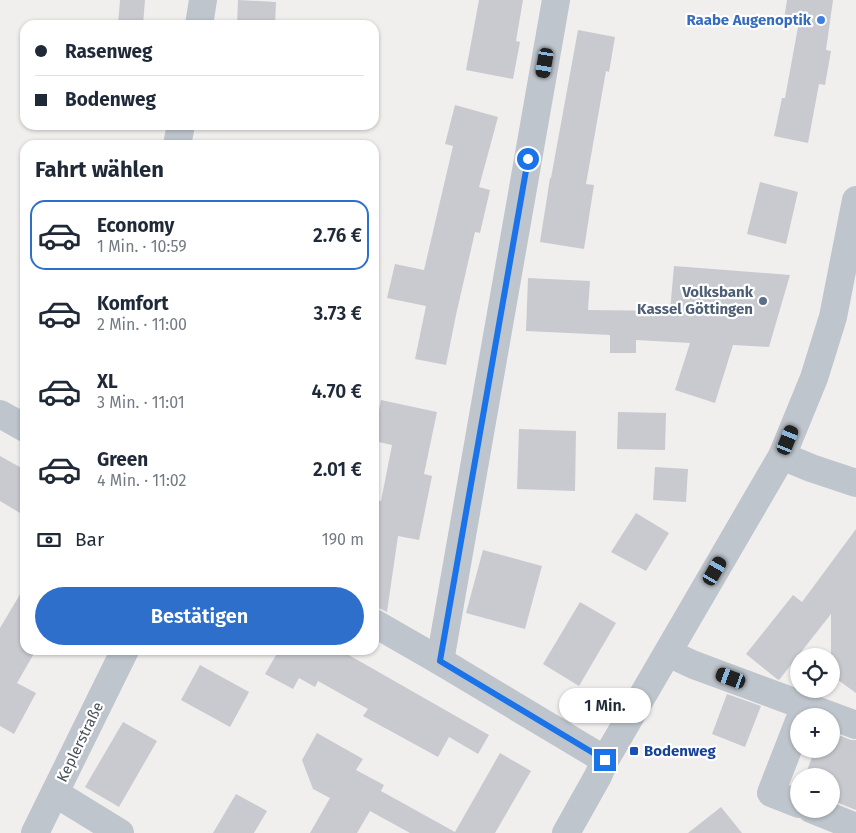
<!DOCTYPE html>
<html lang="de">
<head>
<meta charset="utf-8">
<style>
	:root { --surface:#fff; --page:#f6f6f7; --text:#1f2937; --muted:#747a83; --line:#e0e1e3; --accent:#2e6fcb }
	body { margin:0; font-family:"Fira Sans",sans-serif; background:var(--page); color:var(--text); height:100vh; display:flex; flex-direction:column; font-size:19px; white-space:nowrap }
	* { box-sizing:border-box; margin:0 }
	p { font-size:16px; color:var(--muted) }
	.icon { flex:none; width:28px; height:28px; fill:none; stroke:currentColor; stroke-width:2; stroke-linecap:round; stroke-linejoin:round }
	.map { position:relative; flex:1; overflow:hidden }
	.details { position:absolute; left:20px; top:140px; width:359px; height:515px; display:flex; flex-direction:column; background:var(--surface); border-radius:15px; box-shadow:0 1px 4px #0004 }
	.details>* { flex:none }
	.banner { position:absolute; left:20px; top:20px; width:359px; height:110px; border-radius:15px; box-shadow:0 1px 4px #0004; display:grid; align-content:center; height:110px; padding:0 15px; background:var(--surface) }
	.controls { position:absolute; left:790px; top:648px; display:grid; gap:10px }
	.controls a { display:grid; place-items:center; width:50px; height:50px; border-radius:50%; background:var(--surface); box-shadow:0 1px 4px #0004; font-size:25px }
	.end { position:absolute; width:22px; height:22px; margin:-11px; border:6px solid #1a73e8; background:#fff; box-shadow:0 0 0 2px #fff }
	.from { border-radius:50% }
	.bubble { position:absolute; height:35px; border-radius:18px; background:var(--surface); box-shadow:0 1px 4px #0004; font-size:16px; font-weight:600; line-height:35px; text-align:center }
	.car { position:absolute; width:15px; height:30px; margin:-15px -8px; border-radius:6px; box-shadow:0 0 4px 1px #0007; background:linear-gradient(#222 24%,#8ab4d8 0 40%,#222 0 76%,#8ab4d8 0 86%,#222 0) }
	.banner b { display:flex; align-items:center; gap:18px; height:48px; font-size:19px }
	.banner b+b { border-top:1px solid var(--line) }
	.banner i { width:12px; height:12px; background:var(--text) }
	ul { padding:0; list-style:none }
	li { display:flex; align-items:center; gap:15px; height:70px; margin:0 10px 8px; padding:0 5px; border:2px solid transparent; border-radius:15px }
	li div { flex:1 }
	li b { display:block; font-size:19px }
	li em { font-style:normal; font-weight:600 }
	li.on { border-color:var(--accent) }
	li>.icon { width:45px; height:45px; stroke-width:1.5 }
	h2 { padding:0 15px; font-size:22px; line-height:60px }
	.pay { display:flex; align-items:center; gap:12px; height:55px; padding:0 15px; font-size:19px }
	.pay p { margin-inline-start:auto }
	.button { display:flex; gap:10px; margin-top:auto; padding:10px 15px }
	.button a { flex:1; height:58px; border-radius:30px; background:var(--accent); color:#fff; font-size:20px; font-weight:600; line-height:58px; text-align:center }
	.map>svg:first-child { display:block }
	.building { fill:#c9cad0 }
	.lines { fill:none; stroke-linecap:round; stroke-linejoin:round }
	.minor { stroke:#bec5cc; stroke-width:28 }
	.route { stroke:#1a73e8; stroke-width:6 }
	.shop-dot { fill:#3f7fe0; stroke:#fff; stroke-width:2 }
	.service-dot { fill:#5c6f8a; stroke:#fff; stroke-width:2 }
	.transit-dot { fill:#1a4fb4; stroke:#fff; stroke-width:2 }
	.labels { text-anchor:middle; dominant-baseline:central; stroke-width:4.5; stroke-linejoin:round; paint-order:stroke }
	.shop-label { font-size:15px; font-weight:bold; fill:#366cbe; stroke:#fff; text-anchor:end }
	.service-label { font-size:15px; font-weight:bold; fill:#4e5e75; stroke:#fff; text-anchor:end }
	.street-label { font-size:15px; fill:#495159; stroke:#fff }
	.transit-label { font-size:15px; font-weight:bold; fill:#164399; stroke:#fff; text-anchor:start }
</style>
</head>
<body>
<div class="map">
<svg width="856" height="833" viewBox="0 0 856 833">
	<rect width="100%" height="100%" fill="#f1eeee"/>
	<g class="building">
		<path d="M 120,0 L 145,0 L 143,25 L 118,25 Z"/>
		<path d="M 238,0 L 276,2 L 275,25 L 237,25 Z"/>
		<path d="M 479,0 L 523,0 L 516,41 L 520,42 L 513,79 L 466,70 Z"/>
		<path d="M 787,0 L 833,0 L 826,50 L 831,51 L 825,85 L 819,84 L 808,143 L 774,136 L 782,98 L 785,98 L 798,27 L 783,25 Z"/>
		<path d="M 578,30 L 615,37 L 609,72 L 606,71 L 586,184 L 594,185 L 584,249 L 540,242 L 550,178 L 551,178 Z"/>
		<path d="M 455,105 L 498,117 L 479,187 L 490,190 L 480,233 L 475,232 L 456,315 L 446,365 L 415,359 L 426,306 L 387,298 L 395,264 L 424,270 L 453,146 L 445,144 Z"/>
		<path d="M 760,182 L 798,192 L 786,244 L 747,234 Z"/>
		<path d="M 674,266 L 790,275 L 769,347 L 733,345 L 715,403 L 675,390 L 690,343 L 636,340 L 636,353 L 610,353 L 610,335 L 526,331 L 528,278 L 590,281 L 588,310 L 670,311 Z"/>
		<path d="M 381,400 L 437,412 L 424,474 L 432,476 L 419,540 L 398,536 L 387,612 L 381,609 L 374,607 L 374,500 L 381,501 L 392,445 L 374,441 L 374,436 Z"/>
		<path d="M 618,412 L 666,413 L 665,450 L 617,449 Z"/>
		<path d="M 519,429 L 576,431 L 575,491 L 517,489 Z"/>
		<path d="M 0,456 L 25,470 L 25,516 L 0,501 Z"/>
		<path d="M 655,467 L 688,469 L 686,502 L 653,500 Z"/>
		<path d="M 636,513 L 669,533 L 646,571 L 611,552 Z"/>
		<path d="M 856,529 L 856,693 L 831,675 L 831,614 L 779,680 L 777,679 L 746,654 L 793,595 L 802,602 Z"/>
		<path d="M 483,550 L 542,566 L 525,629 L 466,613 Z"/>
		<path d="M 25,586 L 25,650 L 36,650 L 17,683 L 36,693 L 14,734 L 0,726 L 0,628 Z"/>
		<path d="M 580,602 L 616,623 L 579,686 L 543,664 Z"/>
		<path d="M 279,650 L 340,650 L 489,735 L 478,754 L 449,737 L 438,757 L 363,716 L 368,709 L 318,681 L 315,687 L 299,678 L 293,689 L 265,674 Z"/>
		<path d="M 200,665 L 249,692 L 230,727 L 181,700 Z"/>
		<path d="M 727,694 L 761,706 L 745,747 L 712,734 Z"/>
		<path d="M 123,722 L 157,741 L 119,807 L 85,787 Z"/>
		<path d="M 831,732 L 851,740 L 856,740 L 856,810 L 831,800 L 831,776 L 805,776 L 815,749 L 831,749 Z"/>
		<path d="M 317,733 L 363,759 L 356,770 L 384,785 L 381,791 L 455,832 L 500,753 L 531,771 L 495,833 L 410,833 L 370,811 L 357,833 L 310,833 L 330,798 L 313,789 L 302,760 Z"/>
		<path d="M 236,794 L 267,811 L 254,833 L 213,833 Z"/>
		<path d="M 721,807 L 742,833 L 688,833 Z"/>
	</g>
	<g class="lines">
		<g class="minor">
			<path d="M 199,25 L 203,0"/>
			<path d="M 177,145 L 181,125"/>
			<path d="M 0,414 L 25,428"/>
			<path d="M 782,456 L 811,468 L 856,483"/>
			<path d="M 374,623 L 440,661 L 605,760"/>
			<path d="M 668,653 L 694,665 L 856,725"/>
			<path d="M 440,661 L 556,0"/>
			<path d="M 799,721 L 771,793 L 799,804"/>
			<path d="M 55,793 L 120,833"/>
			<path d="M 811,809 L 856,827"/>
			<path d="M 35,833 L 125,650"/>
			<path d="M 566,833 L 598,776 L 605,760 L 782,456 L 814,378 L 833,317 L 856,200"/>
		</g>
	</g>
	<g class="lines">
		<path class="route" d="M 528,159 L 440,661 L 605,760"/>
	</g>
	<circle class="shop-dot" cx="821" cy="20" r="5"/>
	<circle class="service-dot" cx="763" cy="301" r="5"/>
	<rect class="transit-dot" x="629" y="746" width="10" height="10" rx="2.5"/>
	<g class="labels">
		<g class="shop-label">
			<text x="811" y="20">Raabe Augenoptik</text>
		</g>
		<g class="service-label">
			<text x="753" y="292">Volksbank<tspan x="753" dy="17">Kassel Göttingen</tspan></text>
		</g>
		<g class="street-label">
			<text transform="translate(80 742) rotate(-64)">Keplerstraße</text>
		</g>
		<g class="transit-label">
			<text x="644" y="751">Bodenweg</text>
		</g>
	</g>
</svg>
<div class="controls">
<a><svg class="icon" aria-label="locate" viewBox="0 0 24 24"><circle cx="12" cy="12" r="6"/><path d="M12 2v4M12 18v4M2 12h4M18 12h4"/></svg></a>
<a>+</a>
<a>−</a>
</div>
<i class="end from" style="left:528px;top:159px"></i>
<i class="end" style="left:605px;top:760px"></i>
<div class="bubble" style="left:559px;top:688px;width:92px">1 Min.</div>
<i class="car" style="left:545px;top:63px;rotate:190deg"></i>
<i class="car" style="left:788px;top:440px;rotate:22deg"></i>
<i class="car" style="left:715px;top:571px;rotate:30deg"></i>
<i class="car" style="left:731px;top:678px;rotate:290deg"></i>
<div class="banner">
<b><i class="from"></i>Rasenweg</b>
<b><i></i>Bodenweg</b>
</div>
<section class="details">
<h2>Fahrt wählen</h2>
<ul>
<li class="on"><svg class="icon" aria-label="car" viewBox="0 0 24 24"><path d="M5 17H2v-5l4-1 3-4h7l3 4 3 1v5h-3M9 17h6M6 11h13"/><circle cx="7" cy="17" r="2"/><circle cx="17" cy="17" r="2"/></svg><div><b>Economy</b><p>1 Min. · 10:59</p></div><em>2.76 €</em></li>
<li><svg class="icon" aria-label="car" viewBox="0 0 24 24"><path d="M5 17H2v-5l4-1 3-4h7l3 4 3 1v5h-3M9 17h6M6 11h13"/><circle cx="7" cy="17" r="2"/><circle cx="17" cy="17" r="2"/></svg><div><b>Komfort</b><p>2 Min. · 11:00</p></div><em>3.73 €</em></li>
<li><svg class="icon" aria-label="car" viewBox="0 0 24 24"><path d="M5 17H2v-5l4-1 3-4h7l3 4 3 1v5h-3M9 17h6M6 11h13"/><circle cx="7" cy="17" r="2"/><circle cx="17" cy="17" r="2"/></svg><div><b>XL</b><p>3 Min. · 11:01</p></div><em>4.70 €</em></li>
<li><svg class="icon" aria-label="car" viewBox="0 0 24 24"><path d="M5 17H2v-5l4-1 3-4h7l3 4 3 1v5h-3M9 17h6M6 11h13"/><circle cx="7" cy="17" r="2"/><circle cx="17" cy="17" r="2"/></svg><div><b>Green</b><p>4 Min. · 11:02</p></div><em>2.01 €</em></li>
</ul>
<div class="pay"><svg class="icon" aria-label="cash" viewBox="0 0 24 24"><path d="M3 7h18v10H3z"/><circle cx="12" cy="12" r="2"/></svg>Bar<p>190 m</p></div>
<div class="button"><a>Bestätigen</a></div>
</section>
</div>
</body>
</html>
